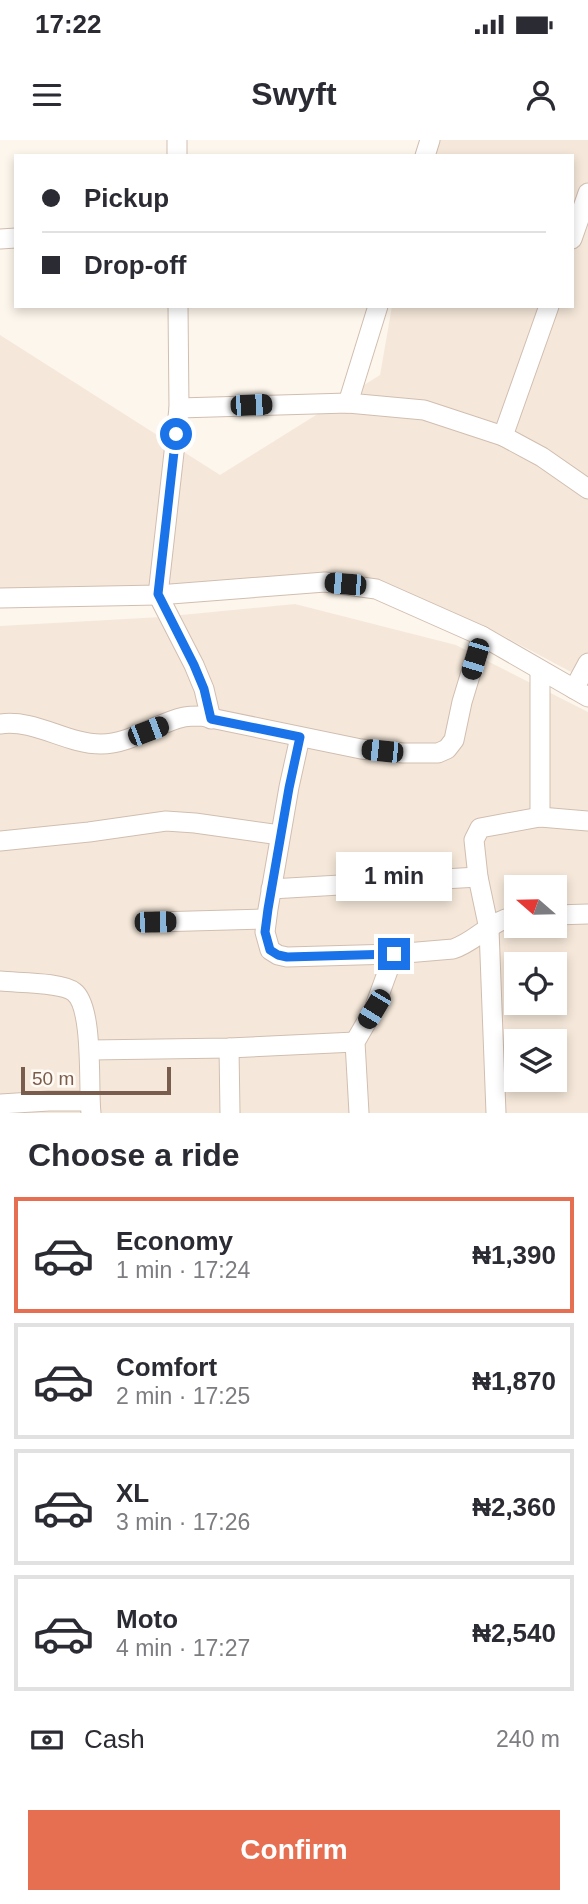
<!DOCTYPE html>
<html lang="en">
<head>
<meta charset="utf-8">
<style>
	:root { --surface:#fff; --page:#f2f2f3; --text:#2b2b33; --muted:#7c7c81; --line:#e1e1e2; --accent:#e76f51 }
	body { margin:0; font-family:Arial,sans-serif; background:var(--page); color:var(--text); height:100vh; display:flex; flex-direction:column; font-size:26px; white-space:nowrap }
	* { box-sizing:border-box; margin:0 }
	p { font-size:23px; color:var(--muted) }
	.icon { flex:none; width:38px; height:38px; fill:none; stroke:currentColor; stroke-width:2; stroke-linecap:round; stroke-linejoin:round }
	.map { position:relative; height:973px; overflow:hidden }
	.panel { display:flex; flex-direction:column; background:var(--surface); flex:1 }
	.panel>* { flex:none }
	.hud { position:absolute; left:14px; top:14px; width:560px; height:154px; border-radius:0px; box-shadow:0 4px 10px #0003; display:grid; align-content:center; height:154px; padding:0 28px; background:var(--surface) }
	.needle { width:46px; rotate:290deg }
	.buttons { position:absolute; left:504px; top:735px; display:grid; gap:14px }
	.buttons a { display:grid; place-items:center; width:63px; height:63px; border-radius:0px; background:var(--surface); box-shadow:0 4px 10px #0003; font-size:35px }
	.scale { position:absolute; left:21px; bottom:18px; width:150px; box-sizing:border-box; padding-left:7px; border:4px solid #7a5c4d; border-top:0; font-size:19px; line-height:24px; white-space:nowrap; color:#7a5c4d; -webkit-text-stroke:5px #fffaf3; paint-order:stroke }
	.end { position:absolute; width:32px; height:32px; margin:-16px; border:9px solid #1a73e8; background:#fff; box-shadow:0 0 0 4px #fff }
	.from { border-radius:50% }
	.bubble { position:absolute; height:49px; border-radius:0px; background:var(--surface); box-shadow:0 4px 10px #0003; font-size:23px; font-weight:600; line-height:49px; text-align:center }
	.car { position:absolute; width:21px; height:42px; margin:-21px -10px; border-radius:9px; box-shadow:0 0 5px 2px #0007; background:linear-gradient(#222 24%,#8ab4d8 0 40%,#222 0 76%,#8ab4d8 0 86%,#222 0) }
	.hud b { display:flex; align-items:center; gap:24px; height:66px; font-size:26px }
	.hud b+b { border-top:2px solid var(--line) }
	.hud i { width:18px; height:18px; background:var(--text) }
	ul { padding:0; list-style:none }
	li { display:flex; align-items:center; gap:21px; height:116px; margin:0 14px 10px; padding:0 14px; border:4px solid var(--line); border-radius:0px }
	li div { flex:1 }
	li b { display:block; font-size:26px }
	li em { font-style:normal; font-weight:600 }
	li.active { border-color:var(--accent) }
	li>.icon { width:63px; height:63px; stroke-width:1.5 }
	h2 { padding:0 28px; font-size:32px; line-height:84px }
	.pay { display:flex; align-items:center; gap:18px; height:77px; padding:0 28px; font-size:26px }
	.pay p { margin-inline-start:auto }
	.button { display:flex; gap:14px; margin-top:auto; padding:14px 28px }
	.button a { flex:1; height:80px; border-radius:0px; background:var(--accent); color:#fff; font-size:28px; font-weight:600; line-height:80px; text-align:center }
	.status { display:flex; justify-content:space-between; align-items:center; height:49px; padding:0 35px; background:var(--surface); direction:ltr }
	.status svg { height:19px; fill:currentColor }
	header { display:flex; justify-content:space-between; align-items:center; height:91px; padding:0 28px; background:var(--surface); font-size:32px; font-weight:600 }
	.map>svg:first-child { display:block }
	.residential { fill:#f5e8da; fill-rule:evenodd }
	.lines { fill:none; stroke-linecap:round; stroke-linejoin:round }
	.minor-casing { stroke:#d1beb0; stroke-width:21 }
	.minor { stroke:#fff; stroke-width:19 }
	.route { stroke:#1a73e8; stroke-width:9 }
</style>
</head>
<body>
<div class="status"><b>17:22</b><svg viewBox="0 0 49 12"><path d="M0 12V9h3v3zM5 12V6h3v6zM10 12V3h3v9zM15 12V0h3v12zM26 1h20v11H26zM47 4h2v5h-2z"/></svg></div>
<header><svg class="icon" aria-label="menu" viewBox="0 0 24 24"><path d="M4 6h16M4 12h16M4 18h16"/></svg>Swyft<svg class="icon" aria-label="person" viewBox="0 0 24 24"><circle cx="12" cy="8" r="4"/><path d="M4 21q1-7 8-7t8 7"/></svg></header>
<div class="map">
<svg width="588" height="973" viewBox="0 0 588 973">
	<rect width="100%" height="100%" fill="#fdf6ec"/>
	<g class="residential">
		<path d="M 421,0 L 588,0 L 588,541 L 496,492 L 339,435 L 0,464 L 0,195 L 220,335 L 380,235 L 392,166 L 572,166 L 572,16 L 418,16 Z"/>
		<path d="M 295,464 L 456,505 L 588,572 L 588,973 L 0,973 L 0,486 L 161,477 ZM 516,747 L 555,747 L 555,786 L 516,786 ZM 516,824 L 555,824 L 555,863 L 516,863 ZM 516,901 L 555,901 L 555,940 L 516,940 Z"/>
	</g>
	<g class="lines">
		<g class="minor-casing">
			<g id="minor">
				<path d="M 177,16 L 177,0"/>
				<path d="M 425,16 L 430,0"/>
				<path d="M 0,99 L 16,98"/>
				<path d="M 572,99 L 588,53"/>
				<path d="M 178,166 L 179,268 L 158,455 L 194,525 L 204,549 L 211,579"/>
				<path d="M 348,263 L 378,166"/>
				<path d="M 179,268 L 348,263 L 424,270 L 503,296 L 542,317 L 588,349"/>
				<path d="M 503,296 L 549,166"/>
				<path d="M 0,458 L 158,455 L 325,442 L 376,449 L 482,496 L 588,557"/>
				<path d="M 540,530 L 540,677"/>
				<path d="M 574,549 L 588,523"/>
				<path d="M 0,584 C 36,579 66,604 101,604 C 131,604 156,583 184,577 C 189,576 196,576 201,576 L 361,609 L 403,613 L 438,613 L 447,609 L 454,600 L 462,562 L 482,496"/>
				<path d="M 300,597 L 289,647 L 268,769 L 265,792 L 270,810 L 278,815 L 287,817 L 394,814 L 453,809 C 476,802 493,778 516,777"/>
				<path d="M 0,701 L 89,692 L 166,681 L 195,683 L 280,695"/>
				<path d="M 271,749 L 478,737"/>
				<path d="M 555,775 L 588,774"/>
				<path d="M 155,782 L 266,779"/>
				<path d="M 0,841 C 17,843 62,842 74,852 C 94,867 88,948 91,973"/>
				<path d="M 229,908 L 230,973"/>
				<path d="M 90,910 L 229,908 L 355,902"/>
				<path d="M 0,964 L 49,961 L 89,961"/>
				<path d="M 359,973 L 355,902 L 374,869 L 394,814"/>
				<path d="M 496,973 L 489,789 L 478,737 L 474,700 L 480,688 L 540,677 L 588,681"/>
			</g>
		</g>
		<use href="#minor" class="minor"/>
	</g>
	<g class="lines">
		<path class="route" d="M 176,294 L 158,454 L 194,525 L 204,549 L 211,579 L 300,597 L 289,648 L 268,769 L 265,792 L 270,810 L 278,815 L 287,817 L 394,814"/>
	</g>
</svg>
<div class="buttons">
<a><svg class="needle" viewBox="-14 -14 28 28"><path d="M0-13l5 13h-10z" fill="#e53935"/><path d="M0 13l5-13h-10z" fill="#7c7c81"/></svg></a>
<a><svg class="icon" aria-label="locate" viewBox="0 0 24 24"><circle cx="12" cy="12" r="6"/><path d="M12 2v4M12 18v4M2 12h4M18 12h4"/></svg></a>
<a><svg class="icon" aria-label="layers" viewBox="0 0 24 24"><path d="M12 4l9 5-9 5-9-5zM3 14l9 5 9-5"/></svg></a>
</div>
<div class="scale">50 m</div>
<i class="end from" style="left:176px;top:294px"></i>
<i class="end" style="left:394px;top:814px"></i>
<div class="bubble" style="left:336px;top:712px;width:116px">1 min</div>
<i class="car" style="left:251px;top:265px;rotate:88deg"></i>
<i class="car" style="left:345px;top:444px;rotate:275deg"></i>
<i class="car" style="left:475px;top:519px;rotate:197deg"></i>
<i class="car" style="left:148px;top:591px;rotate:69deg"></i>
<i class="car" style="left:382px;top:611px;rotate:276deg"></i>
<i class="car" style="left:155px;top:782px;rotate:89deg"></i>
<i class="car" style="left:374px;top:869px;rotate:211deg"></i>
<div class="hud">
<b><i class="from"></i>Pickup</b>
<b><i></i>Drop-off</b>
</div>
</div>
<section class="panel">
<h2>Choose a ride</h2>
<ul>
<li class="active"><svg class="icon" aria-label="car" viewBox="0 0 24 24"><path d="M5 17H2v-5l4-1 3-4h7l3 4 3 1v5h-3M9 17h6M6 11h13"/><circle cx="7" cy="17" r="2"/><circle cx="17" cy="17" r="2"/></svg><div><b>Economy</b><p>1 min · 17:24</p></div><em>₦1,390</em></li>
<li><svg class="icon" aria-label="car" viewBox="0 0 24 24"><path d="M5 17H2v-5l4-1 3-4h7l3 4 3 1v5h-3M9 17h6M6 11h13"/><circle cx="7" cy="17" r="2"/><circle cx="17" cy="17" r="2"/></svg><div><b>Comfort</b><p>2 min · 17:25</p></div><em>₦1,870</em></li>
<li><svg class="icon" aria-label="car" viewBox="0 0 24 24"><path d="M5 17H2v-5l4-1 3-4h7l3 4 3 1v5h-3M9 17h6M6 11h13"/><circle cx="7" cy="17" r="2"/><circle cx="17" cy="17" r="2"/></svg><div><b>XL</b><p>3 min · 17:26</p></div><em>₦2,360</em></li>
<li><svg class="icon" aria-label="car" viewBox="0 0 24 24"><path d="M5 17H2v-5l4-1 3-4h7l3 4 3 1v5h-3M9 17h6M6 11h13"/><circle cx="7" cy="17" r="2"/><circle cx="17" cy="17" r="2"/></svg><div><b>Moto</b><p>4 min · 17:27</p></div><em>₦2,540</em></li>
</ul>
<div class="pay"><svg class="icon" aria-label="cash" viewBox="0 0 24 24"><path d="M3 7h18v10H3z"/><circle cx="12" cy="12" r="2"/></svg>Cash<p>240 m</p></div>
<div class="button"><a>Confirm</a></div>
</section>
</body>
</html>
